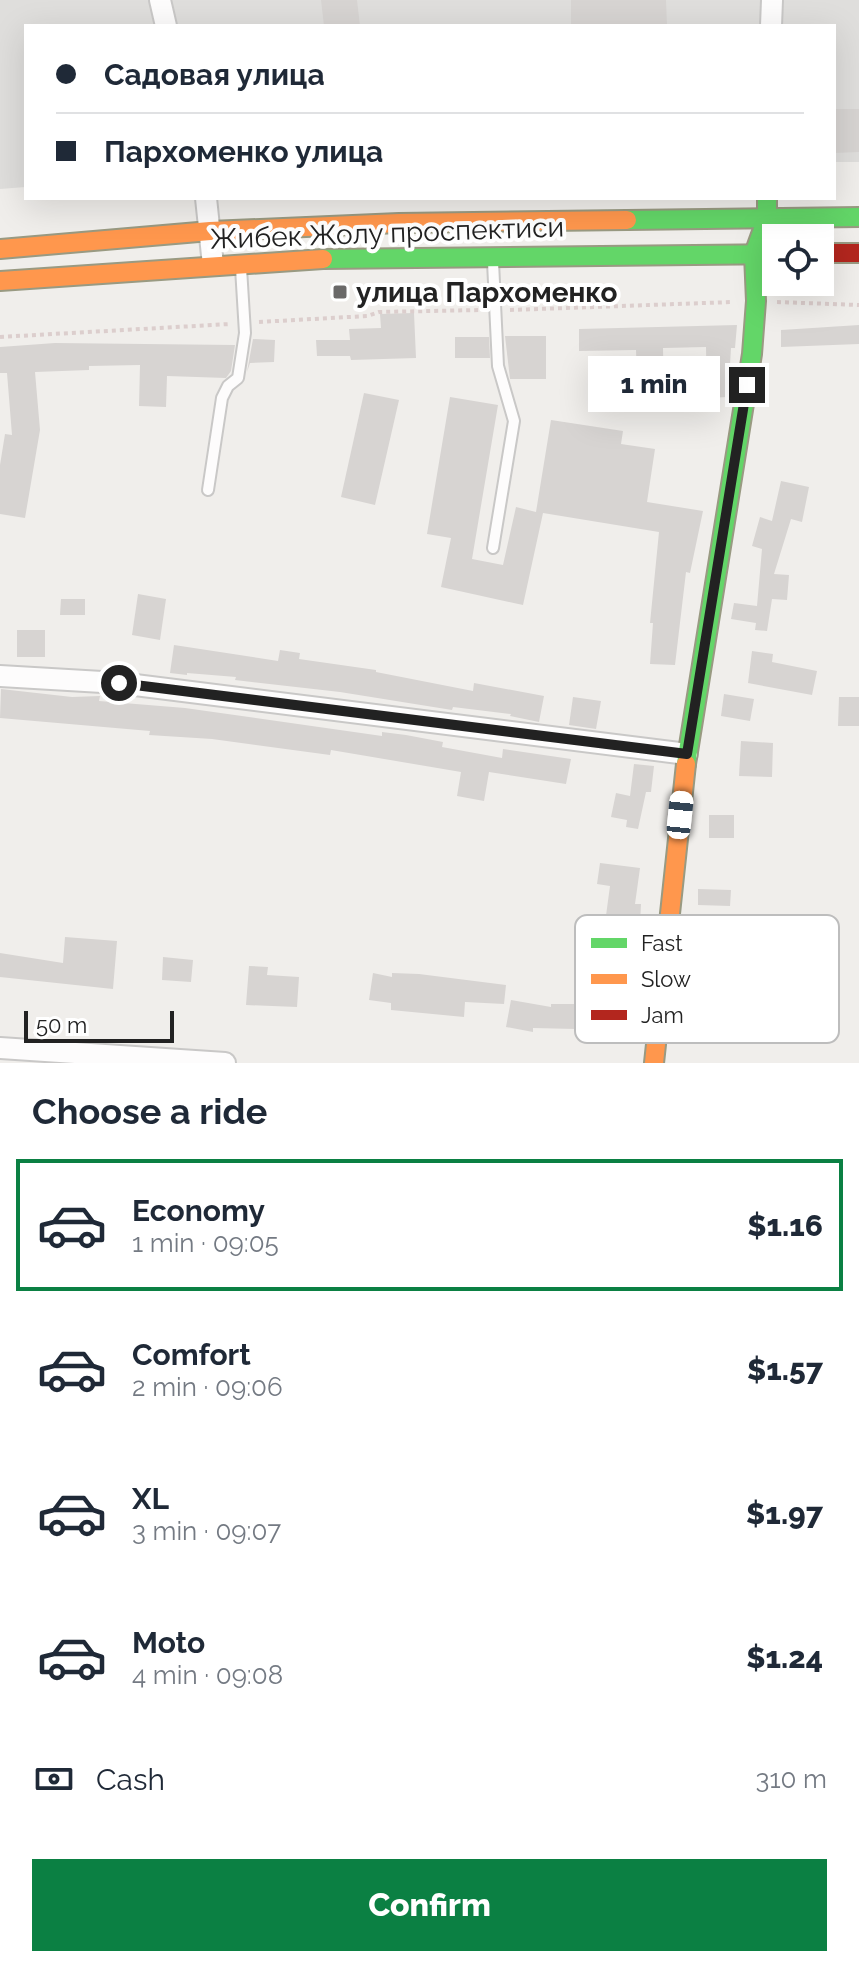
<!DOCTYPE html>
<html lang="en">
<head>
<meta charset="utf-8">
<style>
	:root { --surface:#fff; --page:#f2f2f3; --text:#1f2937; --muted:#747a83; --line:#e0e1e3; --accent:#0b8043 }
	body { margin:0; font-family:Raleway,sans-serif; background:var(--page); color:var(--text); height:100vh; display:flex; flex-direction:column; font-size:30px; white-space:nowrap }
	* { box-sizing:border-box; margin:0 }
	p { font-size:26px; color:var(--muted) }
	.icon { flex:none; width:44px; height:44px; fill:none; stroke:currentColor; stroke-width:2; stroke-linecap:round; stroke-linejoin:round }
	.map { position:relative; height:1063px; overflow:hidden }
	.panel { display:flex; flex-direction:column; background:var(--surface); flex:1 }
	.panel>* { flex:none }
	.banner { position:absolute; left:24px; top:24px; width:812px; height:176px; border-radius:0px; box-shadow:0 8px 32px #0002; display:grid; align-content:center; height:176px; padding:0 32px; background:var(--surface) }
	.buttons { position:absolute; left:762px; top:224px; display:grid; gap:16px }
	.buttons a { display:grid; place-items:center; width:72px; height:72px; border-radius:0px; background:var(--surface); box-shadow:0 8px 32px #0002; font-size:40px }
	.scale { position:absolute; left:24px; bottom:20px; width:150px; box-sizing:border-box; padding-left:8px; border:4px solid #222; border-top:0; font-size:22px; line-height:28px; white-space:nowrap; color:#222; -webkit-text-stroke:6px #fff; paint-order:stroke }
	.end { position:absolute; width:36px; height:36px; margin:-18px; border:10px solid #222; background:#fff; box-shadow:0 0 0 4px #fff }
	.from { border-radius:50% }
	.bubble { position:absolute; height:56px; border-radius:0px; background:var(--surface); box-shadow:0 8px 32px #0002; font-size:26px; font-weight:800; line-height:56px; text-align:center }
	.car { position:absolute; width:24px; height:48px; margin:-24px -12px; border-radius:10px; box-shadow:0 0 6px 2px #0007; background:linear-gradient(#fff 24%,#345 0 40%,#fff 0 76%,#345 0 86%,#fff 0) }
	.banner b { display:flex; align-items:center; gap:28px; height:76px; font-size:30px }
	.banner b+b { border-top:2px solid var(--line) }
	.banner i { width:20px; height:20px; background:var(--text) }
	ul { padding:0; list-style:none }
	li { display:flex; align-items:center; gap:24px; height:132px; margin:0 16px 12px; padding:0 16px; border:4px solid transparent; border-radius:0px }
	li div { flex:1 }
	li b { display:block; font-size:30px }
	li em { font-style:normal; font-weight:800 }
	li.current { border-color:var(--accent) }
	li>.icon { width:72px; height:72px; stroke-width:1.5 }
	h2 { padding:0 32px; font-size:36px; line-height:96px }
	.pay { display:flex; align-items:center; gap:20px; height:88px; padding:0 32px; font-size:30px }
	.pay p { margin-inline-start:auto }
	.primary-button { display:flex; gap:16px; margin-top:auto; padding:16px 32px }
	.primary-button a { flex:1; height:92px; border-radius:0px; background:var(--accent); color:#fff; font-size:32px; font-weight:800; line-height:92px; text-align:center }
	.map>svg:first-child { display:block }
	.residential { fill:#dfdedc }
	.building { fill:#d7d4d2 }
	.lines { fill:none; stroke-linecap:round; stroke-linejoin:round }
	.lane-casing { stroke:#c9c8c7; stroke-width:14 }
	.street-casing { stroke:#c9c8c7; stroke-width:24 }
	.fast-casing { stroke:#999a82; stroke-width:22 }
	.slow-casing { stroke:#999a82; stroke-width:22 }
	.jam-casing { stroke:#999a82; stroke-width:22 }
	.path { stroke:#dccecd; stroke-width:4; stroke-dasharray:4 4; stroke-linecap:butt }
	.lane { stroke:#fdfcfc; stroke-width:10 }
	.street { stroke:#fdfcfc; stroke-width:20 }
	.fast { stroke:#63d668; stroke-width:18 }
	.slow { stroke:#ff974d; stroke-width:18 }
	.jam { stroke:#b3261e; stroke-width:18 }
	.route { stroke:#222; stroke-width:10 }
	.poi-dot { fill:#6a6968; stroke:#fff; stroke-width:3 }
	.labels { text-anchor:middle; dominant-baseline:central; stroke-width:8; stroke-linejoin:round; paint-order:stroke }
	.street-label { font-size:28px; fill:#222; stroke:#fff }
	.poi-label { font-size:28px; font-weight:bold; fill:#222; stroke:#fff; text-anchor:start }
	.key { fill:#fff; stroke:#bdbdbd; stroke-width:2 }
	.key-label { font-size:22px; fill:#222 }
</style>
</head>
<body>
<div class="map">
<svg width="859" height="1063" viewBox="0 0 859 1063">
	<rect width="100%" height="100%" fill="#f0eeeb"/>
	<path class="residential" d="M 0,0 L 859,0 L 859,162 L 834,162 L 834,26 L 26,26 L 26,187 L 0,189 Z"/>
	<g class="building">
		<path d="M 321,0 L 357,0 L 360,26 L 324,26 Z"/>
		<path d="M 571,0 L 666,0 L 667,26 L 571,26 Z"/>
		<path d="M 834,109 L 859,109 L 859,152 L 834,153 Z"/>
		<path d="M 414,313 L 416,358 L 351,360 L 350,356 L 317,356 L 316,340 L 350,340 L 349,329 L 381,328 L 380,314 Z"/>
		<path d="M 737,325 L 735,348 L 731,348 L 728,397 L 707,398 L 706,347 L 663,348 L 664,404 L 638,404 L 636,350 L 579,351 L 579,329 Z"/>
		<path d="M 859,325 L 859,344 L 781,347 L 781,330 Z"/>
		<path d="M 505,336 L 546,336 L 546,379 L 510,379 Z"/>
		<path d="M 455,337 L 489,337 L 490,358 L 455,358 Z"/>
		<path d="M 253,339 L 275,340 L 274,362 L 250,363 L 247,372 Z"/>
		<path d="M 55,343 L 235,345 L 231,371 L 226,378 L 167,376 L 166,407 L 139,406 L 140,365 L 89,366 L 89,370 L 35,372 L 40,430 L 25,518 L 0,514 L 0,465 L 5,434 L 12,435 L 7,373 L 0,373 L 0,347 Z"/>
		<path d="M 364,393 L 399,400 L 375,505 L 341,497 Z"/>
		<path d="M 450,397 L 498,405 L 472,559 L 503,565 L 516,507 L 536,512 L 551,420 L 623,431 L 621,444 L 655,449 L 647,502 L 703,511 L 690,573 L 686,572 L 675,665 L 650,664 L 653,623 L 650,623 L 659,532 L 543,513 L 523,605 L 441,587 L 451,538 L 427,534 Z"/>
		<path d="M 781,481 L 809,487 L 802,522 L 791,519 L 774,574 L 789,575 L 787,600 L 772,599 L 767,631 L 755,630 L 756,623 L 731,619 L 734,603 L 757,606 L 762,549 L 752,546 L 760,517 L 772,521 Z"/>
		<path d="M 138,594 L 166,599 L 160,640 L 132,635 Z"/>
		<path d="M 61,599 L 85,599 L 85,615 L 60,615 Z"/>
		<rect x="17" y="630" width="28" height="27"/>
		<path d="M 174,645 L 278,661 L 280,650 L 300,653 L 299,659 L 376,670 L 376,672 L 473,691 L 474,683 L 544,696 L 539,722 L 510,716 L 511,714 L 453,707 L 452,710 L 340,692 L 235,680 L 236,677 L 187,673 L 187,675 L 170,673 Z"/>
		<path d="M 752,651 L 773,654 L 772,662 L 817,671 L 812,695 L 748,683 Z"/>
		<path d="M 1,689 L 72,697 L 100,696 L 99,701 L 185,708 L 382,736 L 382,732 L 406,735 L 443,742 L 442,747 L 502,758 L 503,749 L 571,759 L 566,784 L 489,772 L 484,801 L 457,796 L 461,772 L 331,750 L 330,755 L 212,739 L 149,735 L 150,731 L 0,718 Z"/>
		<path d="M 724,694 L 754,699 L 750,721 L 721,716 Z"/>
		<path d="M 573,697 L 601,701 L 596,729 L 569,725 Z"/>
		<path d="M 839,697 L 859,697 L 859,726 L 838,726 Z"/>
		<path d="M 741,741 L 773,743 L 772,777 L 739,776 Z"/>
		<path d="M 634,764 L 654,766 L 651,792 L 646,792 L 638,829 L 626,827 L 627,820 L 611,817 L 616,793 L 630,796 Z"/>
		<rect x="709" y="815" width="25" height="23"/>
		<path d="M 600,863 L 640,868 L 635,904 L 641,904 L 638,961 L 607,956 L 612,924 L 605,923 L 610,886 L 597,884 Z"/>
		<path d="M 698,889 L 731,890 L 730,906 L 698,905 Z"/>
		<path d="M 65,937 L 117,941 L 113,989 L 0,977 L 0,953 L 63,963 Z"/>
		<path d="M 163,957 L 193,960 L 191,982 L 162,980 Z"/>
		<path d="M 249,966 L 268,967 L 267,975 L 299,977 L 297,1007 L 246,1005 Z"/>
		<path d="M 373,973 L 392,977 L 392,973 L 419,974 L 506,985 L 504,1004 L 465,1002 L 464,1017 L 391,1010 L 391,1003 L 369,1000 Z"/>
		<path d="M 511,1000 L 551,1007 L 551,1004 L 576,1004 L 576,1029 L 533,1028 L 533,1032 L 506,1027 Z"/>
	</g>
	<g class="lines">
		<g class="lane-casing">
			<g id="lane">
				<path d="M 208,490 L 222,398 L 228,386 L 238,378 L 245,333 L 241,268"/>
				<path d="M 493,548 L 514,421 L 498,366 L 493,262"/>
			</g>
		</g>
		<g class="street-casing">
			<g id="street">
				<path d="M 160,0 L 166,26"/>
				<path d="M 771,26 L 772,0"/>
				<path d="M 206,198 L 213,265"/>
				<path d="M 0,676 L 119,683 L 687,754"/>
				<path d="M 0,1048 L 225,1063"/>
			</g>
		</g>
		<g class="fast-casing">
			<g id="fast">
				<path d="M 627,220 L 859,217"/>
				<path d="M 323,259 L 776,254"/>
				<path d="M 686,764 L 752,354 L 756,301 L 754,254 L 767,218 L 767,198"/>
			</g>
		</g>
		<g class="slow-casing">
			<g id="slow">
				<path d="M 0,249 L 210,231 L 399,223 L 627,220"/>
				<path d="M 0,281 L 323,259"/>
				<path d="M 654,1063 L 686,764"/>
			</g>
		</g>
		<g class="jam-casing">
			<path id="jam" d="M 820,253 L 859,253"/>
		</g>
		<g class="path">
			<path d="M 777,302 L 859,305"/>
			<path d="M 510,310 L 733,302"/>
			<path d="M 259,322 L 367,316 L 379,312 L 481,310"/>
			<path d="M 0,337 L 230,324"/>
		</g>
		<use href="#lane" class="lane"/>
		<use href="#street" class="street"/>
		<use href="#fast" class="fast"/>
		<use href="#slow" class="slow"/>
		<use href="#jam" class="jam"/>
	</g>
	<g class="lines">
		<path class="route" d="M 119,683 L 687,754 L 747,385"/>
	</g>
	<rect class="poi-dot" x="332" y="284" width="16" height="16" rx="4"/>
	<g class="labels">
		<g class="street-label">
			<text transform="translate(387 233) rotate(-2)">Жибек Жолу проспектиси</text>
		</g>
		<g class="poi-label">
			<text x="356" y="292">улица Пархоменко</text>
		</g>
	</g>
	<rect x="575" y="915" width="264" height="128" rx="12" class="key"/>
	<rect x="591" y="938" width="36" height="10" fill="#63d668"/>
	<rect x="591" y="974" width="36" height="10" fill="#ff974d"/>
	<rect x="591" y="1010" width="36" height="10" fill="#b3261e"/>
	<g class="key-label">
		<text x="641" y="951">Fast</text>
		<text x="641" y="987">Slow</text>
		<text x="641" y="1023">Jam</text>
	</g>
</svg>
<div class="buttons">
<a><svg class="icon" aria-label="locate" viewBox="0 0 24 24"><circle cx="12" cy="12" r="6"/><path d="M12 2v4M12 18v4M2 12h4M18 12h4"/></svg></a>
</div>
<div class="scale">50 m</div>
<i class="end from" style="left:119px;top:683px"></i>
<i class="end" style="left:747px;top:385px"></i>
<div class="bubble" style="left:588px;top:356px;width:132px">1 min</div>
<i class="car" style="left:680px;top:815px;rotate:6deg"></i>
<div class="banner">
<b><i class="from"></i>Садовая улица</b>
<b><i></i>Пархоменко улица</b>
</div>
</div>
<section class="panel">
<h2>Choose a ride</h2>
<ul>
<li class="current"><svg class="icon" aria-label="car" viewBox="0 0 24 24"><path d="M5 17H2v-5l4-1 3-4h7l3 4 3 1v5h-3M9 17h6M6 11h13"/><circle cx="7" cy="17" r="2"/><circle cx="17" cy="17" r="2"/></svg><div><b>Economy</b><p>1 min · 09:05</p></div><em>$1.16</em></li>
<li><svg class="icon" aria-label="car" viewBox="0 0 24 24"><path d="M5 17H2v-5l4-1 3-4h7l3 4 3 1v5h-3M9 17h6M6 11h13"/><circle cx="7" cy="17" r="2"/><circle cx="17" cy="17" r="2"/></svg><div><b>Comfort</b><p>2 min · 09:06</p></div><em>$1.57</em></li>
<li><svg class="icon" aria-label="car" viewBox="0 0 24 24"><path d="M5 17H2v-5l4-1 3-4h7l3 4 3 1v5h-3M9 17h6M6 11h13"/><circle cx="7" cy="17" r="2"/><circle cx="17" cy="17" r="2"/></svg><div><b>XL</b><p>3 min · 09:07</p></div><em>$1.97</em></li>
<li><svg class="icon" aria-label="car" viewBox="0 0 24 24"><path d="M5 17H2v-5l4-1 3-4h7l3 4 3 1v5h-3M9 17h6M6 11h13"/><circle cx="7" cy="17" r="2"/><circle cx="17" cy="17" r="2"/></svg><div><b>Moto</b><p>4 min · 09:08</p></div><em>$1.24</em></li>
</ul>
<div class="pay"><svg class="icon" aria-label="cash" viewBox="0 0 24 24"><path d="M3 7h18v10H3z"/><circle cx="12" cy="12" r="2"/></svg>Cash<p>310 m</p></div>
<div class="primary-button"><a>Confirm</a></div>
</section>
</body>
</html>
